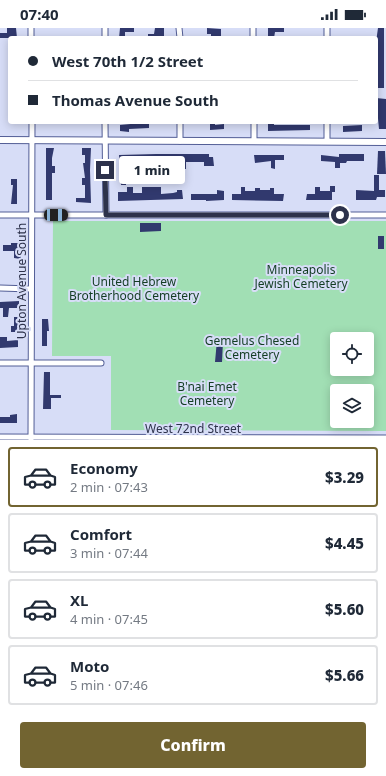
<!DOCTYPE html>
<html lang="en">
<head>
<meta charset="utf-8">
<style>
	:root { --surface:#fff; --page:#f6f6f7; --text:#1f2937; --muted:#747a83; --line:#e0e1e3; --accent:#726431 }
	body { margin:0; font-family:"Noto Sans",sans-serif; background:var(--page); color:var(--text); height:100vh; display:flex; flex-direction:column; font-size:15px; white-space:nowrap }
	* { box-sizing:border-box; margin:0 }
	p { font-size:13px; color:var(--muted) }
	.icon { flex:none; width:22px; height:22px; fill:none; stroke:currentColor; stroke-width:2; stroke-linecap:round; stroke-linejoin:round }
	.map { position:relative; height:412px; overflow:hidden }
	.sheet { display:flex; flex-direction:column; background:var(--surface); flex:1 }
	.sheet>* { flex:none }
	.hud { position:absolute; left:8px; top:8px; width:370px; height:88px; border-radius:4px; box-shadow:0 2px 10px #0003; display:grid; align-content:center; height:88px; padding:0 20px; background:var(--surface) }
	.buttons { position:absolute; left:330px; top:304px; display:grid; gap:8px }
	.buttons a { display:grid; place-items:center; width:44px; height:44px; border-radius:4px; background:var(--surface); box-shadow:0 2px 10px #0003; font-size:20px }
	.end { position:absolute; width:18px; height:18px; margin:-9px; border:5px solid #2d324b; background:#fff; box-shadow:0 0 0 2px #fff }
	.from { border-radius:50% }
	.bubble { position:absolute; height:28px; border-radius:4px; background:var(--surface); box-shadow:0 2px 10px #0003; font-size:13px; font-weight:800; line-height:28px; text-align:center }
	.car { position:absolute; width:12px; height:24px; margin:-12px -6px; border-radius:5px; box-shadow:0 0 3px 1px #0007; background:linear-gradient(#222 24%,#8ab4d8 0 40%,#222 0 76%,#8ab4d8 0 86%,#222 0) }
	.hud b { display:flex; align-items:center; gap:14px; height:38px; font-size:15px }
	.hud b+b { border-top:1px solid var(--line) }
	.hud i { width:10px; height:10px; background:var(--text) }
	ul { padding:7px 0 0; list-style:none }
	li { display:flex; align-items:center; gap:12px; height:60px; margin:0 8px 6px; padding:0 12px; border:2px solid var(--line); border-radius:4px }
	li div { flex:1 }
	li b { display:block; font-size:15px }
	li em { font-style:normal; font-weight:800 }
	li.on { border-color:var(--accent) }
	li>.icon { width:36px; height:36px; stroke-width:1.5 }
	.primary-button { display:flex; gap:8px; margin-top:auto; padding:8px 20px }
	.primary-button a { flex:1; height:46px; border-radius:4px; background:var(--accent); color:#fff; font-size:16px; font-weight:800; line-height:46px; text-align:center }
	.status { display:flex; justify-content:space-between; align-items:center; height:28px; padding:0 20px; background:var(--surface); direction:ltr }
	.status svg { height:11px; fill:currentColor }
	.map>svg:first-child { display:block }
	.green { fill:#a1dfb4; fill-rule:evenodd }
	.building { fill:#31396e }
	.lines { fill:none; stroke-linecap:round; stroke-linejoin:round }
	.minor-casing { stroke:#535e96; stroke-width:7 }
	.tertiary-casing { stroke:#535e96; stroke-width:8 }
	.minor { stroke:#fff; stroke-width:5 }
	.tertiary { stroke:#fff; stroke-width:6 }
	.route { stroke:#2d324b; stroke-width:5 }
	.labels { text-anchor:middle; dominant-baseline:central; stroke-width:4; stroke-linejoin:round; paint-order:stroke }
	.park-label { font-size:12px; fill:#133d23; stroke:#d7ddf7 }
	.street-label { font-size:12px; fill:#2d324b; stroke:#d7ddf7 }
</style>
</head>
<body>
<div class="status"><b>07:40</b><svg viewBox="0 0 49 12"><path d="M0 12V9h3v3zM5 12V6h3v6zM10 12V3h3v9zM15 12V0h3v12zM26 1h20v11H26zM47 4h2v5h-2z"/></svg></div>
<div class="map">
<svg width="386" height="412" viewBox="0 0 386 412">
	<rect width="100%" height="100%" fill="#d7ddf7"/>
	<path class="green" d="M 53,193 L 386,193 L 386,403 L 111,402 L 111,328 L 52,328 ZM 337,311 L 367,311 L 367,341 L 337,341 ZM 337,363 L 367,363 L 367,393 L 337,393 Z"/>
	<g class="building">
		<path d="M 7,0 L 16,0 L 17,10 L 0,10 L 0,5 L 7,5 Z"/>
		<path d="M 120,0 L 134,0 L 134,4 L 125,4 L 125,10 L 119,10 Z"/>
		<path d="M 155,0 L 164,0 L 164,10 L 148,10 L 148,6 L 154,6 Z"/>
		<path d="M 207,0 L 221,1 L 221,10 L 211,10 L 211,6 L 207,6 Z"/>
		<path d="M 268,0 L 284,0 L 284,4 L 275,4 L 274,10 L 268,10 Z"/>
		<path d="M 378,0 L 384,0 L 384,60 L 378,60 L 378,15 L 376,14 Z"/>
		<path d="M 376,70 L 386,71 L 386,101 L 379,101 Z"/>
		<path d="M 210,94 L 215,94 L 215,97 L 224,96 L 224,101 L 210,102 Z"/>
		<path d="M 268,94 L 274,94 L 274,97 L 310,97 L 310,102 L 268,103 Z"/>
		<path d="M 141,95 L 149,95 L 149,100 L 129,101 L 129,104 L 120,103 L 120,97 Z"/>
		<path d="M 362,97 L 362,103 L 343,104 L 343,98 Z"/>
		<path d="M 46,120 L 54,120 L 52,130 L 52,138 L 55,138 L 55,145 L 52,145 L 52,172 L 46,172 Z"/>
		<path d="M 82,120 L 91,120 L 90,142 L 91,175 L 76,174 L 76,170 L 85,170 L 85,157 L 82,157 L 82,150 L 85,150 L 83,135 L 85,135 L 85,127 L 82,127 Z"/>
		<path d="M 378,123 L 385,123 L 386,146 L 377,146 Z"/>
		<path d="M 156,126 L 209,126 L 209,129 L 213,129 L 214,138 L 204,138 L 204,134 L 186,134 L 186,141 L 181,141 L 181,133 L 161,133 L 161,136 L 157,136 L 157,134 L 142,134 L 142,143 L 137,143 L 137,133 L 126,133 L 126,157 L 121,157 L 119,127 Z"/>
		<path d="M 339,126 L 364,126 L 364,133 L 347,133 L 346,135 L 340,135 L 340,140 L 335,140 L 335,134 L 321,133 L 321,127 L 339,129 Z"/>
		<path d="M 254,127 L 284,127 L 284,132 L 275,132 L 275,141 L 271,140 L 271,133 L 255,135 Z"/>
		<path d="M 374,147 L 379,147 L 379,162 L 385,162 L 385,169 L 377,169 L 376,172 L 356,172 L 356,162 L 374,163 Z"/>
		<path d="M 11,151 L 17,151 L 17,176 L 11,176 L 13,157 L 11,157 Z"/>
		<path d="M 330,158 L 335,158 L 335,164 L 332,164 L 332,172 L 306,172 L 307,166 L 315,166 L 315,159 L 320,159 L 320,163 L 330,163 Z"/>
		<path d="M 127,159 L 133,159 L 133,165 L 142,165 L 142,159 L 161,159 L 161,166 L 173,165 L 177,164 L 177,162 L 182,162 L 183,171 L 118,173 L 118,164 L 127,164 Z"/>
		<path d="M 241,159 L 245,159 L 245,163 L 255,163 L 255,160 L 260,160 L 260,162 L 270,162 L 270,160 L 274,160 L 274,166 L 284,166 L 283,173 L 232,172 L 232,166 L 241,166 Z"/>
		<path d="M 217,162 L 224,163 L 224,172 L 206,173 L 206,172 L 191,172 L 191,166 L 217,166 Z"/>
		<path d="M 140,195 L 161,195 L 161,203 L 140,204 Z"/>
		<rect x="378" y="208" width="6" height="13"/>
		<path d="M 11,215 L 18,215 L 18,224 L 21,224 L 21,231 L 14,230 L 14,223 L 3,223 L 3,217 L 11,217 Z"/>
		<path d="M 19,273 L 19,280 L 9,280 L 8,289 L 3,289 L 3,280 L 0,280 L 0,274 Z"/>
		<path d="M 14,289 L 19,289 L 18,304 L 11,304 L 11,298 L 14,298 Z"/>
		<path d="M 42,291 L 48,291 L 49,303 L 47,303 L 47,318 L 42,318 Z"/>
		<path d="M 0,309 L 7,309 L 7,313 L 18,312 L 18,319 L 0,320 Z"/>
		<path d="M 217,312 L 223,313 L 222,334 L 215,334 Z"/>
		<path d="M 44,344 L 50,344 L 50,367 L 61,367 L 61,370 L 51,370 L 51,381 L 43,381 Z"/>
		<path d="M 17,386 L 17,395 L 0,395 L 0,389 L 10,389 L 10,387 Z"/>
	</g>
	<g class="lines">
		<g class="minor-casing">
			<g id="minor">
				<path d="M 31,0 L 31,10"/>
				<path d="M 105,0 L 105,10"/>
				<path d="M 179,0 L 180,10"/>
				<path d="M 253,0 L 253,10"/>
				<path d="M 327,0 L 327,10"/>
				<path d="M 105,94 L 106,187"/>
				<path d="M 180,94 L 180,113"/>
				<path d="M 254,94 L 254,113"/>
				<path d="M 327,94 L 327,113"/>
				<path d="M 0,187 L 386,187"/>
				<path d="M 0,260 L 31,261"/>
				<path d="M 0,335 L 101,335"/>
				<path d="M 0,409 L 386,410"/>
				<path d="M 31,411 L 32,94"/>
			</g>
		</g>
		<g class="tertiary-casing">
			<path id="tertiary" d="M 0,112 L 386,114"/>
		</g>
		<use href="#minor" class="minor"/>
		<use href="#tertiary" class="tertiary"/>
	</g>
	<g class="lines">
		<path class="route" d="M 105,142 L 106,187 L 340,187"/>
	</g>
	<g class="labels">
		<g class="park-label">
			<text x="301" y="241">Minneapolis<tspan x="301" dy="14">Jewish Cemetery</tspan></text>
			<text x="134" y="253">United Hebrew<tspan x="134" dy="14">Brotherhood Cemetery</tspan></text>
			<text x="252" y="312">Gemelus Chesed<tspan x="252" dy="14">Cemetery</tspan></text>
			<text x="207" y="358">B'nai Emet<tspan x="207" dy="14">Cemetery</tspan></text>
		</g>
		<g class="street-label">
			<text transform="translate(21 253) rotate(-90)">Upton Avenue South</text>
			<text x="193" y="400">West 72nd Street</text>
		</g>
	</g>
</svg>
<div class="buttons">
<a><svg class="icon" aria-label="locate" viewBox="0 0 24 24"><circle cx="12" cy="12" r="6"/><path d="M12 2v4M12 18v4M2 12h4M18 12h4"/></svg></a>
<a><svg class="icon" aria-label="layers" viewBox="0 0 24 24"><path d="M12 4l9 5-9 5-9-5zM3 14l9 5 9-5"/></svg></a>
</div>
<i class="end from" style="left:340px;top:187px"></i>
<i class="end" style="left:105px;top:142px"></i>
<div class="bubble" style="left:119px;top:128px;width:66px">1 min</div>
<i class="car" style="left:56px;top:187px;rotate:90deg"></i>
<div class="hud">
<b><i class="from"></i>West 70th 1/2 Street</b>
<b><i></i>Thomas Avenue South</b>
</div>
</div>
<section class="sheet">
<ul>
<li class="on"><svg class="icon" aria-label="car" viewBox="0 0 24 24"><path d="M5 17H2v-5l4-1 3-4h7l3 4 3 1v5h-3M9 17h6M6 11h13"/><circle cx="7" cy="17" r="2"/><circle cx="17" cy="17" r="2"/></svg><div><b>Economy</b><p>2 min · 07:43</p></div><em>$3.29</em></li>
<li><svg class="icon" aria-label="car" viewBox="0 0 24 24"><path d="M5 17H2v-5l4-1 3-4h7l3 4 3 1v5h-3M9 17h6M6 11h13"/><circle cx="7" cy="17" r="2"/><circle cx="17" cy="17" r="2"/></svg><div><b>Comfort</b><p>3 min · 07:44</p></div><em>$4.45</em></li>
<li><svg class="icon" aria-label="car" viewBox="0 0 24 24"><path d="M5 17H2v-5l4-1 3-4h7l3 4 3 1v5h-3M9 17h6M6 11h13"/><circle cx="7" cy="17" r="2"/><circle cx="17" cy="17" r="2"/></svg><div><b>XL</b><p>4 min · 07:45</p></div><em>$5.60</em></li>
<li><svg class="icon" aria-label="car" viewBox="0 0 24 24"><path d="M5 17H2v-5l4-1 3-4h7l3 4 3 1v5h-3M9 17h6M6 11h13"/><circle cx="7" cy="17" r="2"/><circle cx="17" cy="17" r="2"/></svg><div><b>Moto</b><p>5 min · 07:46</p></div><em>$5.66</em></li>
</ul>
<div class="primary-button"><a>Confirm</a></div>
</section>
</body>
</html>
